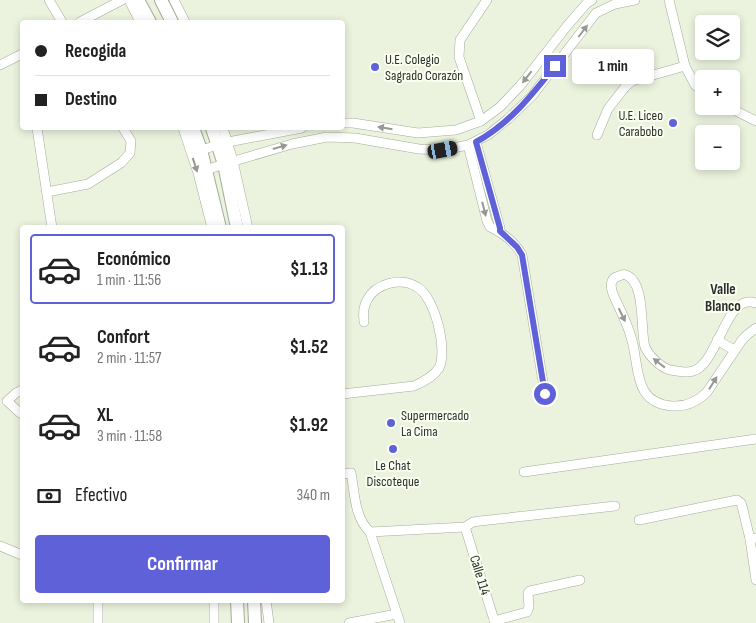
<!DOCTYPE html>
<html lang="es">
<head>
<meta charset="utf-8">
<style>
	:root { --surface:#fff; --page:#f2f2f2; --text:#222; --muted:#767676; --line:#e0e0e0; --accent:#5f61d9 }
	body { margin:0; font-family:"Sofia Sans Condensed",sans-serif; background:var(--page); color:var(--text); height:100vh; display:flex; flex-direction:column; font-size:19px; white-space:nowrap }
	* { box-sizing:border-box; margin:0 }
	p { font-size:16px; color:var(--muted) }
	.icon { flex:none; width:28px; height:28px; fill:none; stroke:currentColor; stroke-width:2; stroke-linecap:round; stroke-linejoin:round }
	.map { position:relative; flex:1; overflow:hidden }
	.sheet { position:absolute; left:20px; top:225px; width:325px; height:378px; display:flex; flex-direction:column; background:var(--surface); border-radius:5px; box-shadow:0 2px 8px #0003 }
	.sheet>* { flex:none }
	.hud { position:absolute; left:20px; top:20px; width:325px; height:110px; border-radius:5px; box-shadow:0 2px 8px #0003; display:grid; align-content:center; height:110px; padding:0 15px; background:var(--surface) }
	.buttons { position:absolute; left:695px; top:15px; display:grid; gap:10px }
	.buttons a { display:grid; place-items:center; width:45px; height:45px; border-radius:5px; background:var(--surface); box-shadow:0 2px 8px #0003; font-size:25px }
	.end { position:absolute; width:22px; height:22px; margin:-11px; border:6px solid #5f61d9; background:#fff; box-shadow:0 0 0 2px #fff }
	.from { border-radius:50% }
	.bubble { position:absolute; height:35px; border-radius:5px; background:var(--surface); box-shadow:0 2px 8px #0003; font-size:16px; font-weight:700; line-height:35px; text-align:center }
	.car { position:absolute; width:15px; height:30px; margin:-15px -8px; border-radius:6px; box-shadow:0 0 4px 1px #0007; background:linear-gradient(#222 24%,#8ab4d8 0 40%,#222 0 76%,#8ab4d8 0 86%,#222 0) }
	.hud b { display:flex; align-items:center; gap:18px; height:48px; font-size:19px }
	.hud b+b { border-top:1px solid var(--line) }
	.hud i { width:12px; height:12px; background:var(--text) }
	ul { padding:9px 0 0; list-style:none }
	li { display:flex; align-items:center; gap:15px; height:70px; margin:0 10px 8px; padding:0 5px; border:2px solid transparent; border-radius:5px }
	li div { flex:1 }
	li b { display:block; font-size:19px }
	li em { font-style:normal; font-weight:700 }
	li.current { border-color:var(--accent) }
	li>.icon { width:45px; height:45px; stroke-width:1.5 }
	.pay { display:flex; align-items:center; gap:12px; height:55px; padding:0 15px; font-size:19px }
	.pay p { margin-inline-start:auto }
	.cta { display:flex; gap:10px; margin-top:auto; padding:10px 15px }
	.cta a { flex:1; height:58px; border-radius:5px; background:var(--accent); color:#fff; font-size:20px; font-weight:700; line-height:58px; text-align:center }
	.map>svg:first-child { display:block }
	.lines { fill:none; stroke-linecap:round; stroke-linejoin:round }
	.street-casing { stroke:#a5ac99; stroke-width:10 }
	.secondary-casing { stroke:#a5ac99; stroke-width:14 }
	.street { stroke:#fff; stroke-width:9 }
	.secondary { stroke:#fff; stroke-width:12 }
	.oneway { fill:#969894 }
	.route { stroke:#5f61d9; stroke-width:6 }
	.poi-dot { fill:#5f61d9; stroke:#fafff2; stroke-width:2 }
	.labels { text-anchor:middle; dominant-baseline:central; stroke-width:4; stroke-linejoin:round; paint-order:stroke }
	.poi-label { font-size:14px; fill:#2d3028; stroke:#fafff2; text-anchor:start }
	.street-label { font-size:14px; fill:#2d3028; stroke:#fafff2 }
	.neighbourhood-label { font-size:15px; font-weight:bold; fill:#2d3028; stroke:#fafff2 }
</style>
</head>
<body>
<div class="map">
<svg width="756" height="623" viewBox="0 0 756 623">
	<rect width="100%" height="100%" fill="#ebf3de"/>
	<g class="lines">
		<g class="street-casing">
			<g id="street">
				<path d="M 49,0 L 62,22"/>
				<path d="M 129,0 L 140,22"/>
				<path d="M 174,0 L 185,22"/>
				<path d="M 669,0 L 685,66 L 695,85 L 704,92"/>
				<path d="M 80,22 L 122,0"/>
				<path d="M 0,65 L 22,54"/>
				<path d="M 726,106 L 756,121"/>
				<path d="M 481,121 L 462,66 L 459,57 L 460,40 L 487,0"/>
				<path d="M 342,123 L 353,123 L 418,133 L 456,130 L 481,121 L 500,107 L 520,86 L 567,26 L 587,3 L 592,0"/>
				<path d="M 37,128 L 52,228"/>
				<path d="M 183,128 L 198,173 L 212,228"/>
				<path d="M 223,128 L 233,161 L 248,228"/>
				<path d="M 597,135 L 608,109 L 625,87 L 632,81 L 685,66"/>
				<path d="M 476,142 L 500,228 L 500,231"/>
				<path d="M 468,145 L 487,221 L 490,227 C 503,233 515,242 522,255 L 545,394"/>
				<path d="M 201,150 L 228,142 L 302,128"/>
				<path d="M 206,170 L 224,164 L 292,144 L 327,137 L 355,138 L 419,149 L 443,150 L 468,145 L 488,135 L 508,119 L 532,96 L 596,13 L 615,4 L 635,0"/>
				<path d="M 47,192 L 88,184 L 121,163 L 130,153 L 131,141 L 123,128"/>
				<path d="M 756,303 C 753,303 751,301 748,302 C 725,303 716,365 693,371 C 688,373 682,372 677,371 C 677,371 670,370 670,370 C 660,367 649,356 645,347 C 640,331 646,282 626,275 C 624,274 621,275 619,276 C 610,278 610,286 613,294 C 619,308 627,322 631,337 C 640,365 632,403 672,406 C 686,407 698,401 707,392 L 742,340 L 748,334 L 756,328"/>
				<path d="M 717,340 L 734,350"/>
				<path d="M 22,390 L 16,393 L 7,401 L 19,412 L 22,414"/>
				<path d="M 342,394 L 414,386 C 423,382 434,376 439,368 C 448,350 435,297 417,287 C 401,277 376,283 367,300 C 363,307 363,314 364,322"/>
				<path d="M 524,472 L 756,439"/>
				<path d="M 342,474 L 351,473 C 355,493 354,517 370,532"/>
				<path d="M 639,520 L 737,500 L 741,503 L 742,506 L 750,539"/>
				<path d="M 465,527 L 495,623"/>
				<path d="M 756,538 L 750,539 L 756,580"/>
				<path d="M 0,546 L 22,555"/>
				<path d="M 266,600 L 269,623"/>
				<path d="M 494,621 L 527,612 L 529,607 L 528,593 L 530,591 L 580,580"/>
				<path d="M 98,623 L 98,600"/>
				<path d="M 214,623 L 214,600"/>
				<path d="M 349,623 L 397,614"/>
				<path d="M 400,623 L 370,532 L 465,527 L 473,522 L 480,521 L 615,506"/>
			</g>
		</g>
		<g class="secondary-casing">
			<g id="secondary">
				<path d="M 138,0 L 150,22"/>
				<path d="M 161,0 L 172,22"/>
				<path d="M 193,128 L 201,150 L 220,228"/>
				<path d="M 212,128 L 224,164 L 237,228"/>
				<path d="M 237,600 L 238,623"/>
				<path d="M 254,600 L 255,623"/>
			</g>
		</g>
		<use href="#street" class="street"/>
		<use href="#secondary" class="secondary"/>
	</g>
	<defs><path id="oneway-solid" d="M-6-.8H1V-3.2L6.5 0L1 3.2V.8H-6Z" transform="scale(1.25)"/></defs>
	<g class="oneway">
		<use href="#oneway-solid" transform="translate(583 31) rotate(-53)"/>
		<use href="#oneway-solid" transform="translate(527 77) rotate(128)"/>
		<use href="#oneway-solid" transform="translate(385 128) rotate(-171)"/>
		<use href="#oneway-solid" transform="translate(280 147) rotate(-16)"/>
		<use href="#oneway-solid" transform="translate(195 165) rotate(72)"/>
		<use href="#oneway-solid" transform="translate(484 209) rotate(76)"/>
		<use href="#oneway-solid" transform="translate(622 315) rotate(64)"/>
		<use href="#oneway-solid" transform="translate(659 363) rotate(-142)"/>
		<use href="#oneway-solid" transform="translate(713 383) rotate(-58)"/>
	</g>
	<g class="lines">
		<path class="route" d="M 545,394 L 522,255 L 517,247 L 500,231 L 500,228 L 476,142 C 509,124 532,95 555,66"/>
	</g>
	<g class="poi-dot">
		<circle cx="375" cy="67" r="5"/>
		<circle cx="673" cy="123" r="5"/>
		<circle cx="391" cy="423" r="5"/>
		<circle cx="393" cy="449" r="5"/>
	</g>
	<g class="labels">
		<g class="poi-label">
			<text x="385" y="59">U.E. Colegio<tspan x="385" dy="16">Sagrado Corazón</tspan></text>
			<text x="663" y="115" text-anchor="end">U.E. Liceo<tspan x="663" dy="16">Carabobo</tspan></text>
			<text x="401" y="415">Supermercado<tspan x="401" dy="16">La Cima</tspan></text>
			<text x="393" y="465" text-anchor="middle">Le Chat<tspan x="393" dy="16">Discoteque</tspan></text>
		</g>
		<g class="street-label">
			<text transform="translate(480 575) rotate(73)">Calle 114</text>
		</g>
		<g class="neighbourhood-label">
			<text x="723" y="289">Valle<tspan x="723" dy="17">Blanco</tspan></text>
		</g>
	</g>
</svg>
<div class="buttons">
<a><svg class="icon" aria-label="layers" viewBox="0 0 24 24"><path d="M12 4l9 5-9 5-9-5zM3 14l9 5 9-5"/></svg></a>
<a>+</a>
<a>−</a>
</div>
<i class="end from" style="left:545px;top:394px"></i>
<i class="end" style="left:555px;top:66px"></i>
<div class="bubble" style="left:572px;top:49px;width:82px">1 min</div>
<i class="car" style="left:443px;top:150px;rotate:80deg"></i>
<div class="hud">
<b><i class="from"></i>Recogida</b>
<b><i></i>Destino</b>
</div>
<section class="sheet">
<ul>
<li class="current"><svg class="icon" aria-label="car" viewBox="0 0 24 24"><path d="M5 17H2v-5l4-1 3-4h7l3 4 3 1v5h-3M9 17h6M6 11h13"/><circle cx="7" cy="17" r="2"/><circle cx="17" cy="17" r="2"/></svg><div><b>Económico</b><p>1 min · 11:56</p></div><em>$1.13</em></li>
<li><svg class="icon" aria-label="car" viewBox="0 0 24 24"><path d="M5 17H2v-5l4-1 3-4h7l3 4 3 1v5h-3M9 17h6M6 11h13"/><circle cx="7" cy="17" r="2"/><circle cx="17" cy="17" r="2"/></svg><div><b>Confort</b><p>2 min · 11:57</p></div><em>$1.52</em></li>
<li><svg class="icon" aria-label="car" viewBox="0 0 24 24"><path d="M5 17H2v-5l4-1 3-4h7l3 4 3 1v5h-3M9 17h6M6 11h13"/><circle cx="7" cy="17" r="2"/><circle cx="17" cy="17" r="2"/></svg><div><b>XL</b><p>3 min · 11:58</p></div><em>$1.92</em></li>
</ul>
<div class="pay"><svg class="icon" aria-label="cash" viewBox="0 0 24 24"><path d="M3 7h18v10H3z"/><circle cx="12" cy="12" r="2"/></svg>Efectivo<p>340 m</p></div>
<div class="cta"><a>Confirmar</a></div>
</section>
</div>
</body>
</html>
